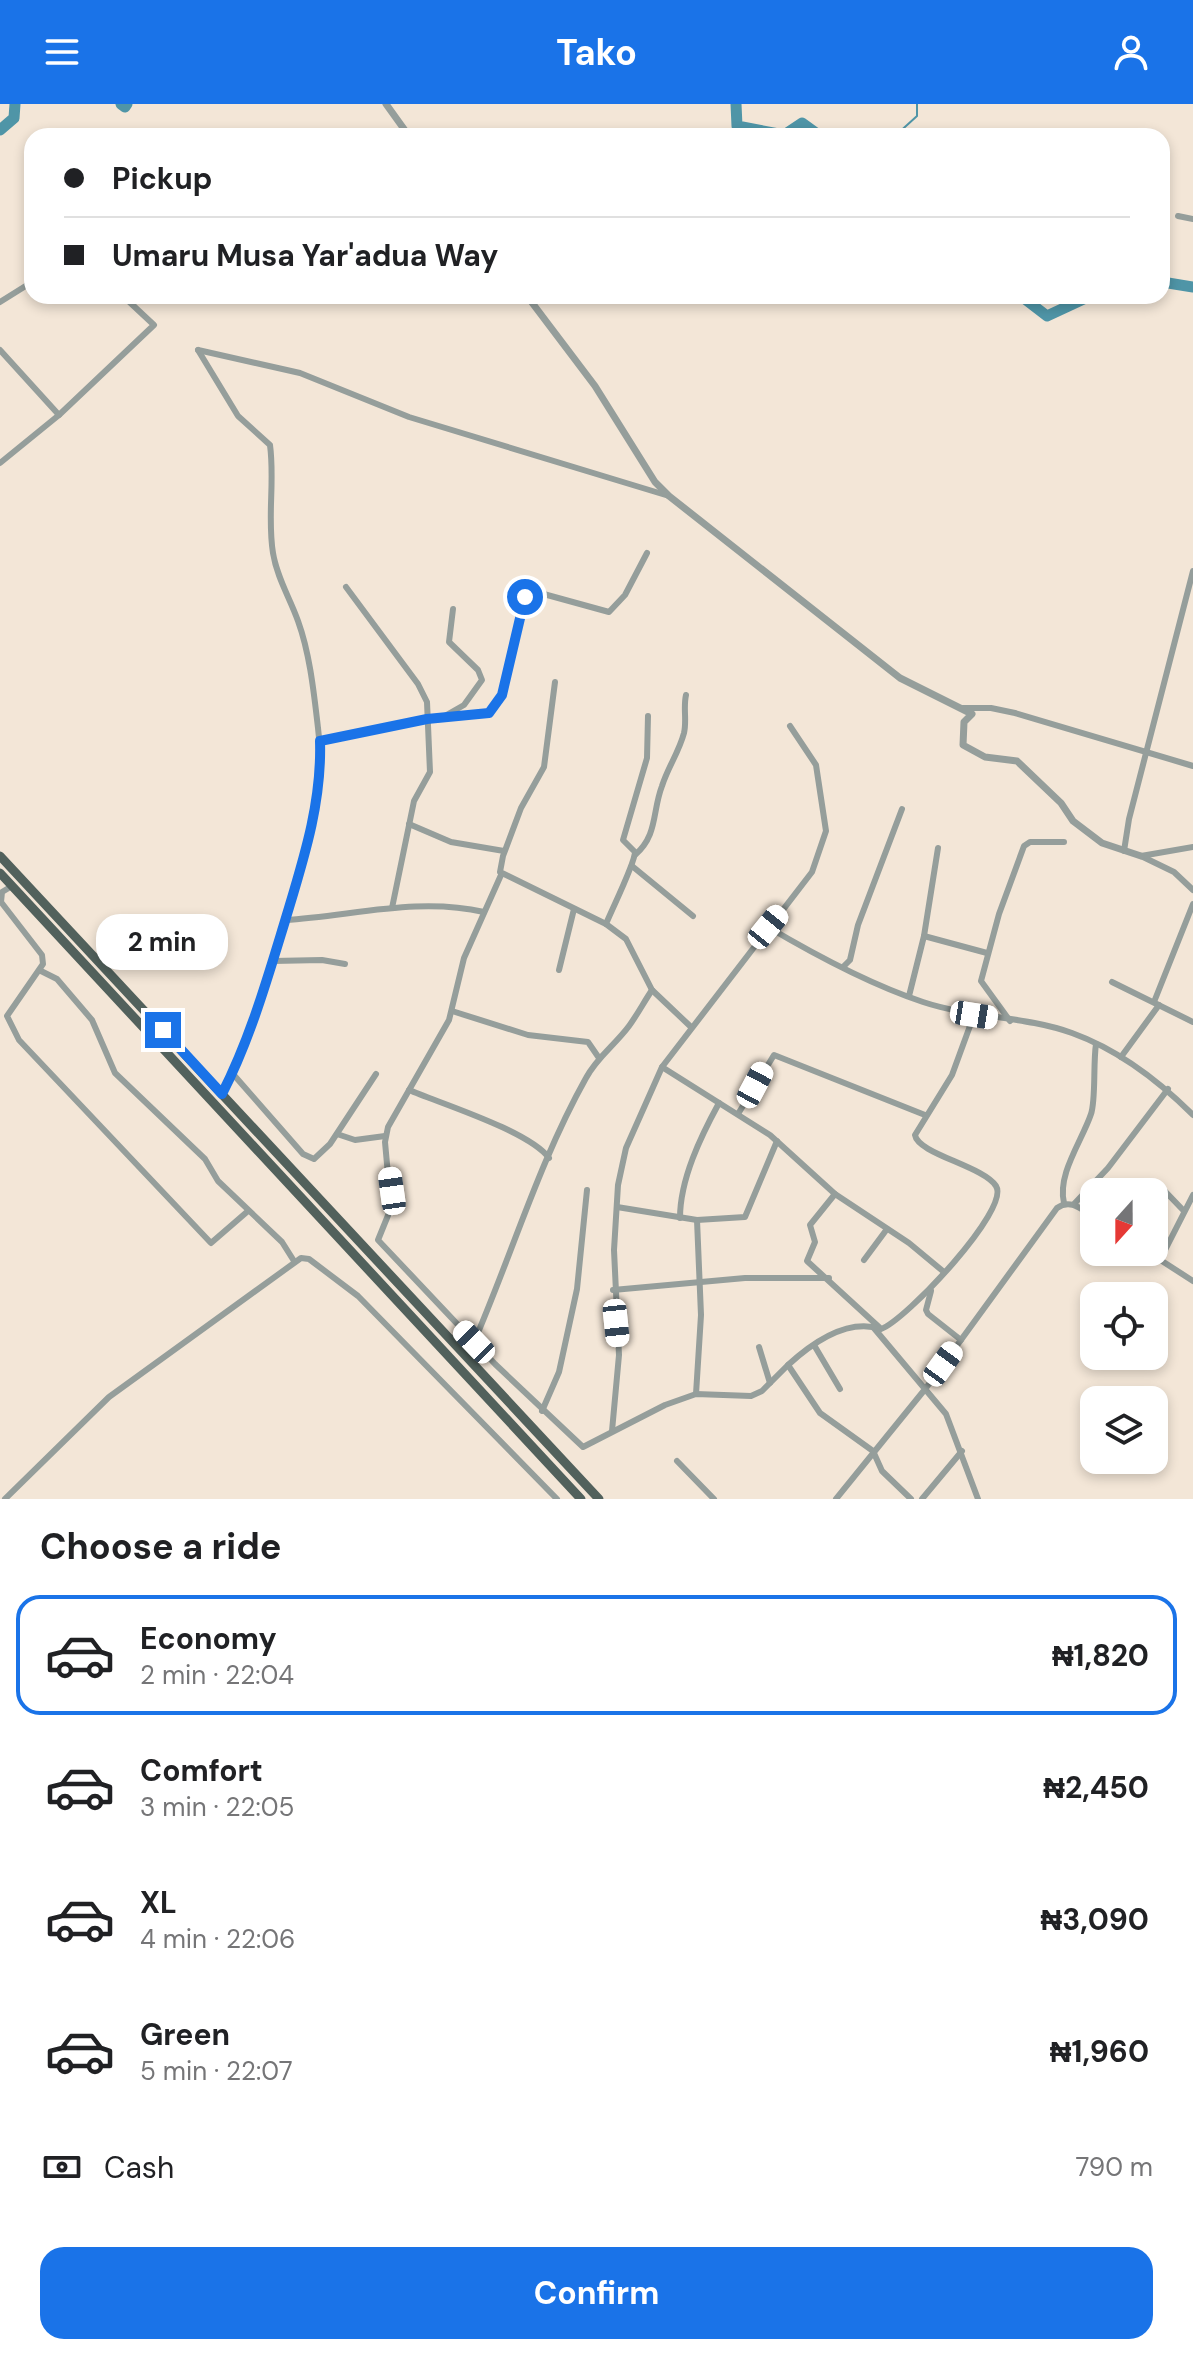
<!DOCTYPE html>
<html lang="en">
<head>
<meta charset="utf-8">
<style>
	:root { --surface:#fff; --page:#f6f6f6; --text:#202124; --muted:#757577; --line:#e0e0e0; --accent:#1a73e8 }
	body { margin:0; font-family:"DM Sans",sans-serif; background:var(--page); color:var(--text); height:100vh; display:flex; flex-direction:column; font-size:30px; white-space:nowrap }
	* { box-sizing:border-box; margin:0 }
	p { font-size:26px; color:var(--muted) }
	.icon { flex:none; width:44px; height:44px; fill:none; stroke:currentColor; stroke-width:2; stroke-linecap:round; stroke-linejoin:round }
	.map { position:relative; height:1395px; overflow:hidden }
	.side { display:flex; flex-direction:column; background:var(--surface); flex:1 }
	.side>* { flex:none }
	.hud { position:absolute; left:24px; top:24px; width:1146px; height:176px; border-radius:24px; box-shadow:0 4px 12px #0003; display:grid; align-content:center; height:176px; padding:0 40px; background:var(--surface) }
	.needle { width:52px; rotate:201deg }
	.buttons { position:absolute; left:1080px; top:1074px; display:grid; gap:16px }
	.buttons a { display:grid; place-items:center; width:88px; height:88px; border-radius:16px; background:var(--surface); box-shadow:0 4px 12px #0003; font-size:40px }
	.end { position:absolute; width:36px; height:36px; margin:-18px; border:10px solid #1a73e8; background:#fff; box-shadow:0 0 0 4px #fff }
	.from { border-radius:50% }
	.bubble { position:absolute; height:56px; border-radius:24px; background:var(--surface); box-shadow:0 4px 12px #0003; font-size:26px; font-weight:700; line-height:56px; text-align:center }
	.car { position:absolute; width:24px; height:48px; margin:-24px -12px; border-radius:10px; box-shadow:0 0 6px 2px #0007; background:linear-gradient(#fff 24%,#345 0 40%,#fff 0 76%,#345 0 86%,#fff 0) }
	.hud b { display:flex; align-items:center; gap:28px; height:76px; font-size:30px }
	.hud b+b { border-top:2px solid var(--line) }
	.hud i { width:20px; height:20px; background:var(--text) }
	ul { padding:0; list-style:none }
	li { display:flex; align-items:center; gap:24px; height:120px; margin:0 16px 12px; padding:0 24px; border:4px solid transparent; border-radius:24px }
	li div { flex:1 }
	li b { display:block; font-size:30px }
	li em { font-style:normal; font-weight:700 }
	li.active { border-color:var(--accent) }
	li>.icon { width:72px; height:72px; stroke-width:1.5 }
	h2 { padding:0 40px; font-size:36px; line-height:96px }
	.pay { display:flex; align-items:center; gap:20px; height:88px; padding:0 40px; font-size:30px }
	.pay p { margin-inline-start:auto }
	.primary-button { display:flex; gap:16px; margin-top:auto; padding:16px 40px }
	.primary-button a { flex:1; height:92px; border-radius:24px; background:var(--accent); color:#fff; font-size:32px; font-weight:700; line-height:92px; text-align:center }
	header { display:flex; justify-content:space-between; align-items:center; height:104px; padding:0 40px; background:var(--accent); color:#fff; font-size:36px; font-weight:700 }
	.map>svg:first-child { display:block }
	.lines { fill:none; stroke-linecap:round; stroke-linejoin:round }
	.stream { stroke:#4f95a7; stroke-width:2 }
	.river { stroke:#4f95a7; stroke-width:11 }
	.minor { stroke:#959e9b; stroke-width:6 }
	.tertiary { stroke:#959e9b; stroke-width:7 }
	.primary { stroke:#52615c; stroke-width:9 }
	.route { stroke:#1a73e8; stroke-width:10 }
</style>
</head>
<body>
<header><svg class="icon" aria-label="menu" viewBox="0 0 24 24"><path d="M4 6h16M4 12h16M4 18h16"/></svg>Tako<svg class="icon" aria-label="person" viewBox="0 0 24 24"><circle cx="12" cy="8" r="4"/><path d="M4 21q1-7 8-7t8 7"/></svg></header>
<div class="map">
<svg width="1193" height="1395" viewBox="0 0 1193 1395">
	<rect width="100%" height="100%" fill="#f3e6d7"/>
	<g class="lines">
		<path class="stream" d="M 895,32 L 917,12 L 917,0"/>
		<g class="river">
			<path d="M 121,0 L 125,3 L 127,0"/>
			<path d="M 736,0 L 737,22 L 784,31 L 802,19 L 820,32"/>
			<path d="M 0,26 L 14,14 L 15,0"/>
			<path d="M 1162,178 L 1193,183"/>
			<path d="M 1021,192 L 1047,212 L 1090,192"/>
		</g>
		<g class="minor">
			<path d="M 1178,112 L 1193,115"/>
			<path d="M 0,198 L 32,178"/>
			<path d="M 0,246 L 59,311"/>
			<path d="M 198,246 L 238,312 L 270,341 C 275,378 267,413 273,449 C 277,474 290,494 298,517 C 310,550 314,590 318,624 C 327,688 304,753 286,814 C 267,874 251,933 222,990"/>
			<path d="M 198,246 L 300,269 L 409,313 L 669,392"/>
			<path d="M 0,359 L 59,311 L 154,221 L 123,192"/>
			<path d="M 346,483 L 418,580 L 427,598 L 430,668 L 414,697 L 392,804"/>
			<path d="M 555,578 L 544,663 L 521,704 L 503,752 L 500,768 L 606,820"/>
			<path d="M 963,604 L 991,604 L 1015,609 L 1193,662"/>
			<path d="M 648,612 L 647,654 L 623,736 L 635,748 C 635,759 612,805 606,820 L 626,835 L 652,886 L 690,922"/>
			<path d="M 443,613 L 464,601 L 482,576 L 478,566 L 449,538 L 453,505"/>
			<path d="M 320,637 L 427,615 L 489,609 L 502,591 L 527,489 L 540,489 L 609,508 L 625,491 L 647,449"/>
			<path d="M 409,720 L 451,738 L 504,747"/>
			<path d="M 1124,747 L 1129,715 L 1193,467"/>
			<path d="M 635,751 C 658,731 652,708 662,682 C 668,663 679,648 684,629 C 687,616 683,604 686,591"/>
			<path d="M 1141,752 L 1174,768 L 1193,786"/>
			<path d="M 1141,752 L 1193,743"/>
			<path d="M 632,762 L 693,812"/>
			<path d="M 501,771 L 464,854 L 449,916 L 388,1023 L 385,1038 L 391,1104 L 378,1136 L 495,1260 L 583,1343 L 665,1301 L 696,1290 L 751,1292 L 762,1287 L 788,1261"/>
			<path d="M 12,782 L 2,788 L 1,798 L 42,851 L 43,860 L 7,912 L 19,936 L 211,1139 L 248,1107"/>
			<path d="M 285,816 C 352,812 417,793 484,808"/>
			<path d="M 768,823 C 817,852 869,880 923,898 C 971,914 1025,912 1072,929 C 1119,946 1159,977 1193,1011"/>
			<path d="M 924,832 L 987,849"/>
			<path d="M 273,857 L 322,856 L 345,860"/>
			<path d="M 843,863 L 850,856 L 858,821 L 902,705"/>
			<path d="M 559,866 L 574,805"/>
			<path d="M 41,867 L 57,875 L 92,916 L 115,969 L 205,1055 L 218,1077 L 282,1138 L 294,1157"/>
			<path d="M 1112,878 L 1193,918"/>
			<path d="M 909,892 L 924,832 L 938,744"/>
			<path d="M 1154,898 L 1193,800"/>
			<path d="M 452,907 L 528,931 L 588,938 L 599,954"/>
			<path d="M 1010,917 L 981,877 L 999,810 L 1024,742 L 1030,738 L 1064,738"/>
			<path d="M 1121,953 L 1159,901"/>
			<path d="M 662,963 L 770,1031 L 835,1090 L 909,1139 L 944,1168"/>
			<path d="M 233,970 L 303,1050 L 314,1055 L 330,1040 L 376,970"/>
			<path d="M 409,986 C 442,1000 529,1027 549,1054"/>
			<path d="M 738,1010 L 774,951 L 925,1011"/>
			<path d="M 337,1030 L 355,1036 L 385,1032"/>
			<path d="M 1160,1082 L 1183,1106"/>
			<path d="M 835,1090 L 810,1121 L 815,1138 L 807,1157 L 879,1223"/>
			<path d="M 1064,1099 C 1057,1070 1082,1037 1091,1010 C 1096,996 1093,959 1096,940"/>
			<path d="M 1074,1100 L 1108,1064 L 1168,985"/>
			<path d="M 617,1103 L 697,1116 L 745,1113 L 777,1037"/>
			<path d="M 680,1114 C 680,1075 701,1032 719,999"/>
			<path d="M 1148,1148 L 1193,1177"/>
			<path d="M 864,1156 L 887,1125"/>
			<path d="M 1160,1156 L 1193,1091"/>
			<path d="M 613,1186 L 745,1174 L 829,1174"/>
			<path d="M 931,1187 L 926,1206 L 928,1210 L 961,1236"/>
			<path d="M 873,1223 L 946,1310 L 978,1395"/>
			<path d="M 474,1238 C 512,1150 539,1058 586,974 C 597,953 615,941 629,922 C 637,911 644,898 652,886"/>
			<path d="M 814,1241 L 840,1285"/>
			<path d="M 759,1243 L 770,1279"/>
			<path d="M 696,1290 L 701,1211 L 697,1116"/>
			<path d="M 542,1307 L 559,1268 L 577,1185 L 587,1086"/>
			<path d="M 612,1327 L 619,1251 L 614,1146 L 618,1081 L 626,1044 L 662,963 L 812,768 L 826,727 L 816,661 L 790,622"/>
			<path d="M 677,1357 L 714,1395"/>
			<path d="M 5,1395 L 109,1293 L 301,1154 L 309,1155 L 358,1192 L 557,1395"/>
			<path d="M 836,1395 L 926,1284 L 1057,1104 C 1071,1094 1082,1106 1094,1113"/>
			<path d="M 911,1395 L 882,1367 L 873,1347 L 820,1309 L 788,1261 C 812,1239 848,1214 881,1225 C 906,1216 1011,1105 996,1082 C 983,1062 918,1050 915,1031 L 952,971 L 974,911"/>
			<path d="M 922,1395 L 962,1347"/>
		</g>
		<g class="tertiary">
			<path d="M 386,0 L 409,32"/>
			<path d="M 527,192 L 595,282 L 655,378 L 669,392 L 900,574 L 972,610 L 964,618 L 963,641 L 985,653 L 1017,657 L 1061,699 L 1073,717 L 1102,739 L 1141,752"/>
		</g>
		<g class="primary">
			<path d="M 0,752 L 599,1395"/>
			<path d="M 0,769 L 581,1395"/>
		</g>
	</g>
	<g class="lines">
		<path class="route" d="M 163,926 L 222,990 C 250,935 267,876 285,817 C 303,757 322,700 320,637 L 427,615 L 489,609 L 502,591 L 525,493"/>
	</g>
</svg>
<div class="buttons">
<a><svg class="needle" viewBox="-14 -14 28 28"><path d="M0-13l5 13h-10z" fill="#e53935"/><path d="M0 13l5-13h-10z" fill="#757577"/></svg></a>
<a><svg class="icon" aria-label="locate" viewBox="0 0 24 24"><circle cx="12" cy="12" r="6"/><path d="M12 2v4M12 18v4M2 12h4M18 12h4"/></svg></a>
<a><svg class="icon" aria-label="layers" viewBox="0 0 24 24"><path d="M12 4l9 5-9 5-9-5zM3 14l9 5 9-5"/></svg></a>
</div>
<i class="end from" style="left:525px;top:493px"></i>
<i class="end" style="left:163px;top:926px"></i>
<div class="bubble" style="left:96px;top:810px;width:132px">2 min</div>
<i class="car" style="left:768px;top:823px;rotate:39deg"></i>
<i class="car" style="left:974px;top:911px;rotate:99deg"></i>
<i class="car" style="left:755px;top:981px;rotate:28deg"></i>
<i class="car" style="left:392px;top:1087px;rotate:352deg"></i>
<i class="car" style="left:616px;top:1219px;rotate:174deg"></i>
<i class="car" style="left:474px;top:1238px;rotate:316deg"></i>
<i class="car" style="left:943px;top:1260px;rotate:36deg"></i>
<div class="hud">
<b><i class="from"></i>Pickup</b>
<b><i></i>Umaru Musa Yar'adua Way</b>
</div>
</div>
<section class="side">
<h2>Choose a ride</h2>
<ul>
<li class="active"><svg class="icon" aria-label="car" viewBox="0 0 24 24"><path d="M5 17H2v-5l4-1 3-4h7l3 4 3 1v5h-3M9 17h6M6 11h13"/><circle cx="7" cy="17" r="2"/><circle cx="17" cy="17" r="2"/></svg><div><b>Economy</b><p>2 min · 22:04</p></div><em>₦1,820</em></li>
<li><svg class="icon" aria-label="car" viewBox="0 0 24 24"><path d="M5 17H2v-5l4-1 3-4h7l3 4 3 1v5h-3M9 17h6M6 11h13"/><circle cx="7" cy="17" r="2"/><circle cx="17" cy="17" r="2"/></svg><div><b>Comfort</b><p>3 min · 22:05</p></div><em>₦2,450</em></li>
<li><svg class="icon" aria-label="car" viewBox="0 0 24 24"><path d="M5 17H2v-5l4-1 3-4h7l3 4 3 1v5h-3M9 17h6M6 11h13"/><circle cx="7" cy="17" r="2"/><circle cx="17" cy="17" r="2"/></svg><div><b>XL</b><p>4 min · 22:06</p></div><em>₦3,090</em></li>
<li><svg class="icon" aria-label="car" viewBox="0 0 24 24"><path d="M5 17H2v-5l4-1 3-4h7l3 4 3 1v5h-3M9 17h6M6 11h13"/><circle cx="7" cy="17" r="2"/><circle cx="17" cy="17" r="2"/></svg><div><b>Green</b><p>5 min · 22:07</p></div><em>₦1,960</em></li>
</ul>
<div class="pay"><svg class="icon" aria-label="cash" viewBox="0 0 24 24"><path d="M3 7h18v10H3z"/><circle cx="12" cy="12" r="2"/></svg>Cash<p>790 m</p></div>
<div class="primary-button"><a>Confirm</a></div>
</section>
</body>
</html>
